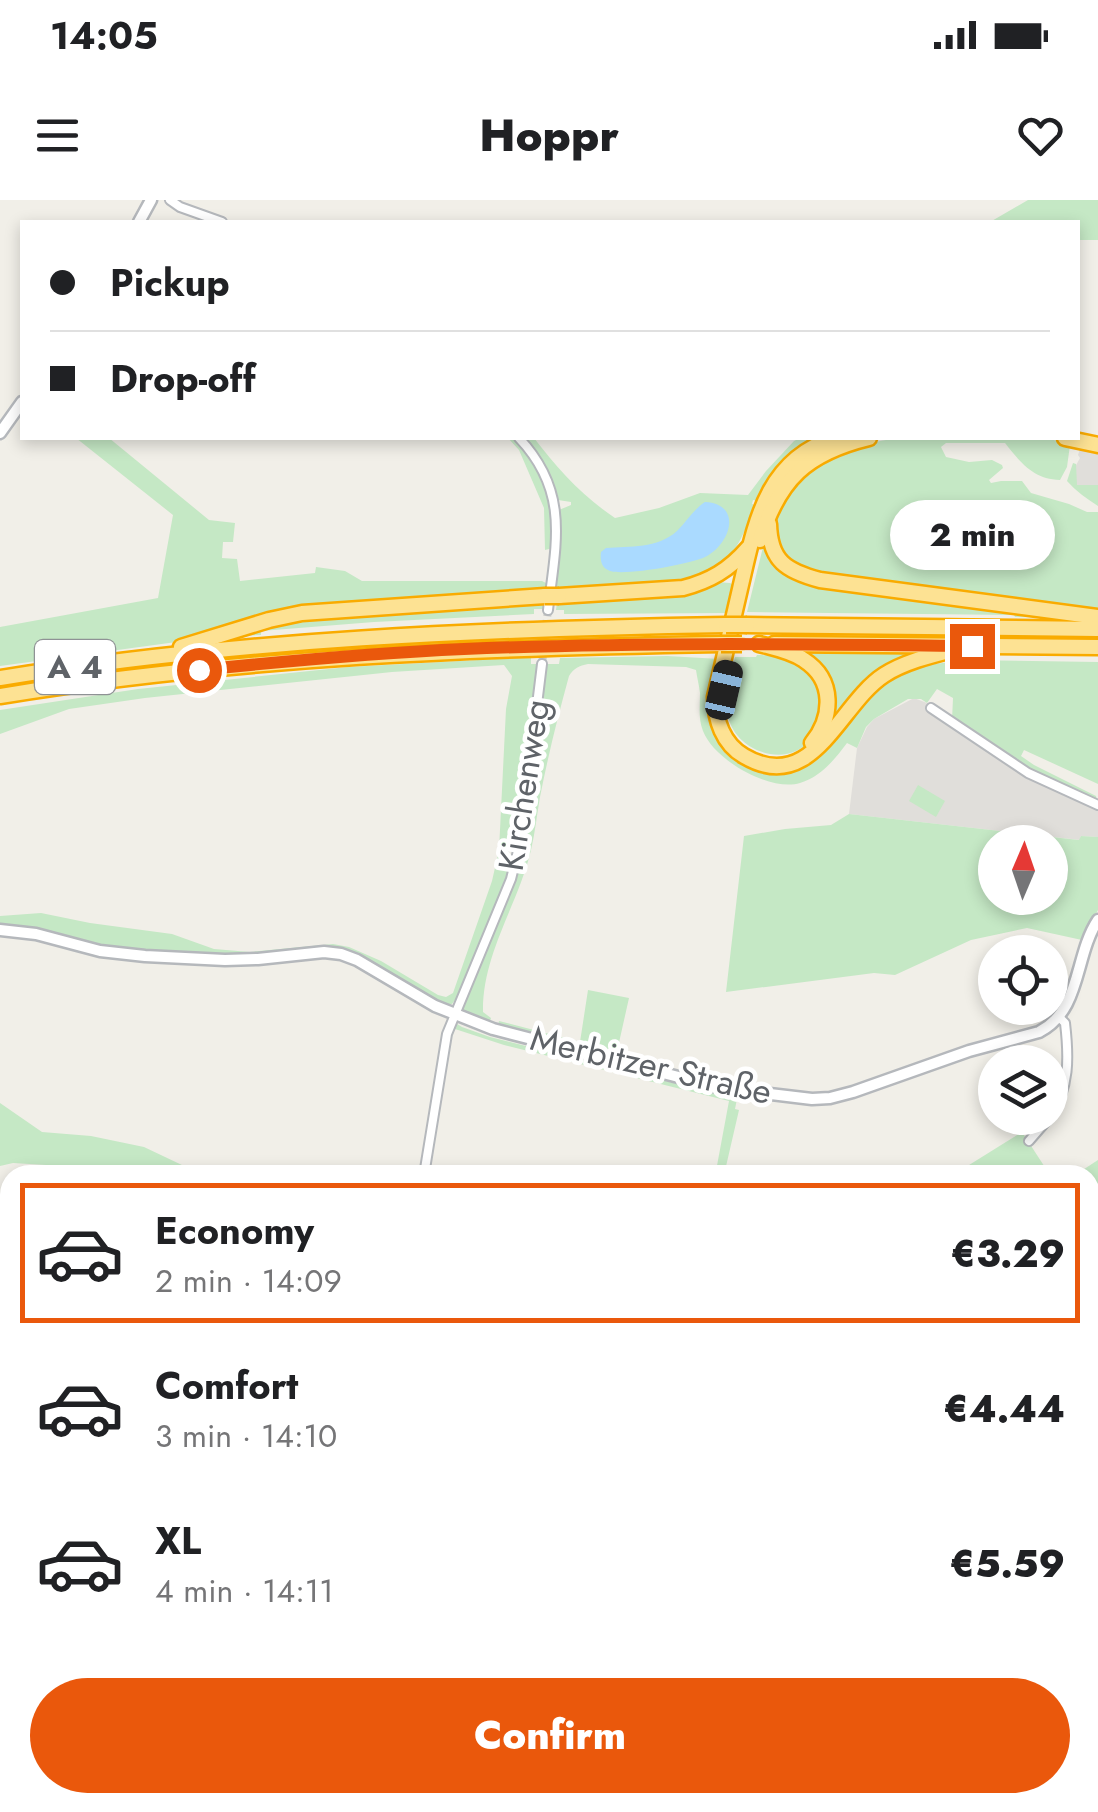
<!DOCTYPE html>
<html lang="en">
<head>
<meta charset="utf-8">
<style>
	:root { --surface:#fff; --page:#f6f6f6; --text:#202124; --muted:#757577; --line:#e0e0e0; --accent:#ea580c }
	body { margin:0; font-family:Jost,sans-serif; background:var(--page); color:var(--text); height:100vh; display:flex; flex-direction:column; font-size:38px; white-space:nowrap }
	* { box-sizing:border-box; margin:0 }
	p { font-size:32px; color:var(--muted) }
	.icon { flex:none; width:55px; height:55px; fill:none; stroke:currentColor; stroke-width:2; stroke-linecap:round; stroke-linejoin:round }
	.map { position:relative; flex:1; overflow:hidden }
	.side { position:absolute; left:0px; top:965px; width:1100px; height:648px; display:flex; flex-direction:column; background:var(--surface); border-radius:30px 30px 0 0; box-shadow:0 5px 15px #0003 }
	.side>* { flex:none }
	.hud { position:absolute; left:20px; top:20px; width:1060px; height:220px; border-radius:0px; box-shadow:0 5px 15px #0003; display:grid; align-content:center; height:220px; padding:0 30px; background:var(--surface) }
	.needle { width:65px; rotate:2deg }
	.controls { position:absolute; left:978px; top:625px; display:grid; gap:20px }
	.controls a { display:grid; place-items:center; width:90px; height:90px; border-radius:50%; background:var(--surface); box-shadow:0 5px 15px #0003; font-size:50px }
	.end { position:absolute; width:45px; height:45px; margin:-22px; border:12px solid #ea580c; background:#fff; box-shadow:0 0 0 5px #fff }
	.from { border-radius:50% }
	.bubble { position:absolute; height:70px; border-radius:35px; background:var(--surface); box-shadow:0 5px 15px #0003; font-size:32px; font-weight:800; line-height:70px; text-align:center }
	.car { position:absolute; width:30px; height:60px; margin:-30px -15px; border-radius:12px; box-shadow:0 0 8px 2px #0007; background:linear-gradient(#222 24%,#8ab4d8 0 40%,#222 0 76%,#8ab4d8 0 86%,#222 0) }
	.hud b { display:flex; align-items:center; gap:35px; height:95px; font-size:38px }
	.hud b+b { border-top:2px solid var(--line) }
	.hud i { width:25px; height:25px; background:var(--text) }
	ul { padding:18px 0 0; list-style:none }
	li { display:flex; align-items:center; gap:30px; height:140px; margin:0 20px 15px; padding:0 10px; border:5px solid transparent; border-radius:0px }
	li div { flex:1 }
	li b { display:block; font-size:38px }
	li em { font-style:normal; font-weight:800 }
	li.selected { border-color:var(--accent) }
	li>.icon { width:90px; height:90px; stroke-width:1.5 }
	.action { display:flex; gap:20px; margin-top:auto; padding:20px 30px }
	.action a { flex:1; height:115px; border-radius:60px; background:var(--accent); color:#fff; font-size:40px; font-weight:800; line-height:115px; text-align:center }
	.status { display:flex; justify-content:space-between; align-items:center; height:70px; padding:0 50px; background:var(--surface); direction:ltr }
	.status svg { height:28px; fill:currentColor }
	header { display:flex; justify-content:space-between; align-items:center; height:130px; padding:0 30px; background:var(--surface); font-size:45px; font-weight:800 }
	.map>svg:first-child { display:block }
	.industrial { fill:#e0deda }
	.green { fill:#c5e8c5; fill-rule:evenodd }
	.water { fill:#aadaff }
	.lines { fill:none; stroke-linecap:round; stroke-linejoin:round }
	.stream { stroke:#aadaff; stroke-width:2.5 }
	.minor-tunnel { stroke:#ccccc8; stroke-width:8; stroke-dasharray:8 4; stroke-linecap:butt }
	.minor-casing { stroke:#b5b8bc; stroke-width:12 }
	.tertiary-casing { stroke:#b5b8bc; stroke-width:15 }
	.motorway-casing { stroke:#f9ab00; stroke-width:19 }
	.minor { stroke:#fff; stroke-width:8 }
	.tertiary { stroke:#fff; stroke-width:10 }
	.motorway { stroke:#fde293; stroke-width:14 }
	.motorway-bridge-casing { stroke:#f9ab00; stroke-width:19; stroke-linecap:butt }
	.motorway-bridge { stroke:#fde293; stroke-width:14 }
	.route { stroke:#ea580c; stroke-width:12 }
	.labels { text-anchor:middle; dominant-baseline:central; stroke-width:9; stroke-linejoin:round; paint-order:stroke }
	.shield { fill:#fff; stroke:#8f9295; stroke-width:2.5 }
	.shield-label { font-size:32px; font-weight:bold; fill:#5f6368 }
	.street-label { font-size:35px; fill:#5f6368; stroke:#fff }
</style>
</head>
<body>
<div class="status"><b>14:05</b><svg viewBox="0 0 49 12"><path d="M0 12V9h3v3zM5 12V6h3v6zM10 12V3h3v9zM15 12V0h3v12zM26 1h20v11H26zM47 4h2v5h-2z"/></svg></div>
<header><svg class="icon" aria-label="menu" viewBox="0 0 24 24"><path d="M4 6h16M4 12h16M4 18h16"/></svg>Hoppr<svg class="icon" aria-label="heart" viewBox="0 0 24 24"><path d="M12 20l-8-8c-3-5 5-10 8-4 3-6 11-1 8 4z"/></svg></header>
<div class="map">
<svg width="1098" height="1612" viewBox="0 0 1098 1612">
	<rect width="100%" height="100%" fill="#f1efe8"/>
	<g class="industrial">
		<path d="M 1080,249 L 1098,254 L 1098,285 L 1076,285 L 1075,267 L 1080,258 L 1078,255 Z"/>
		<path d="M 914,498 L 927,503 L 925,509 L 1026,578 L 1098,609 L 1098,637 L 1081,636 L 1080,640 L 849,614 L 857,548 L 867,527 L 874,519 Z"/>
	</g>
	<g class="green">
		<path d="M 1028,0 L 1098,0 L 1098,40 L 1078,40 L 1078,22 L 990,22 Z"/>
		<path d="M 76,238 L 109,238 L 209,320 L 235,323 L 233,342 L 223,342 L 222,358 L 237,359 L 240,381 L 315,373 L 316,367 L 345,371 L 362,381 L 542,381 L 548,384 L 547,390 L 341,404 L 191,440 L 0,466 L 0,427 L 158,398 L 173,315 Z"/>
		<path d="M 508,238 L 514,238 C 548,272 552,302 553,348 L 545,350 L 544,308 L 519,250 Z"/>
		<path d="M 523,238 L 534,238 C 557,268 582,296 615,318 L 659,308 L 700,293 L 748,295 L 766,271 L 794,241 L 800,238 L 820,238 C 791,249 770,273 757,301 L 753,300 L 752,304 L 755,305 C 746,328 739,350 719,366 C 692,388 593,387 556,389 L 561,323 L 559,310 L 571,305 L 571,302 L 558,300 L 545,266 Z"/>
		<path d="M 899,238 C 933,238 1047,231 1070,245 L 1067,267 L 1060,280 C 1033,279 1021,263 1005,243 L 946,243 L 941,247 L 946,257 L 969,262 L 992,260 L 1002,265 L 1003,268 L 989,280 L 991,283 L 1001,281 L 1022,281 L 1031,293 L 1069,304 L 1087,312 L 1098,312 L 1098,412 L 801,373 C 794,366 782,359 777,351 C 771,340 772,323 776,312 C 792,262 853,244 899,238 Z"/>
		<path d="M 1073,263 L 1076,264 L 1077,285 L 1098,285 L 1098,306 C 1087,299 1076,291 1067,281 Z"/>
		<path d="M 765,339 L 781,367 L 1071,418 L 1015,417 L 1014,415 L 747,412 Z"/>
		<path d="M 717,382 L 730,383 L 735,386 L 731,413 L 564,414 L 564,410 L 556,410 L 557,402 Z"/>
		<path d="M 544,402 L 543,409 L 534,409 L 534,414 L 374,422 L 261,431 L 261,435 L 238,436 C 337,407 441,408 544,402 Z"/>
		<path d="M 799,453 L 922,454 L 905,461 L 825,534 L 831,509 Z"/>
		<path d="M 757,455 C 800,456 799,460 824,492 C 821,506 820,527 812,538 C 789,569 739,553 729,520 C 722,499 731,477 735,457 L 756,457 Z"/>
		<path d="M 667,456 L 720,459 L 723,541 L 791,571 L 811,562 L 825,551 L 861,504 L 876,490 L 900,475 L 921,466 L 964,460 L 1098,462 L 1098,584 L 1024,550 L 1021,556 L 1034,565 L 1096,596 L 1097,602 L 1032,573 L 952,520 L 953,498 L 937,489 L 927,503 L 921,499 L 908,499 L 874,519 L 866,527 L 857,548 L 847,543 C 834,560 822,576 800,583 C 770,592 714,560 703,531 C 698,518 700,506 700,493 C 699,485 697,477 696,470 L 686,467 L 588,464 C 579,466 574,468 569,476 C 558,516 548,556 540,597 C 537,614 535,633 531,650 C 518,705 482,754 483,812 L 491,818 L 489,824 L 464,814 L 462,805 L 464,797 L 503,710 L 519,662 L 546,464 L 559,464 L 560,458 Z"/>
		<path d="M 531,457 L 531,464 L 538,464 L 515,647 L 511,647 L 509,638 L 507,638 L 506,649 L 512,657 L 498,703 L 459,795 L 452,804 L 442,805 L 361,758 L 300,752 L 297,749 L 290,750 L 289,753 C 227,756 163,756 100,747 C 67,743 33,734 0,727 L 0,716 L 41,713 L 90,723 L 172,734 L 214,749 L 250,752 L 333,744 L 349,747 L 381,761 L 438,795 L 446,797 L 453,793 L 492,681 L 499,650 L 506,509 L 512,476 L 504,465 L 392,472 L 145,498 L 69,509 L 0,534 L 0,510 L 138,489 L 348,467 Z"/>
		<path d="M 918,585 L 945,601 L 936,617 L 909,601 Z"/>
		<path d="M 849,614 L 1079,640 L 1081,636 L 1098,637 L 1098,710 L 1082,740 L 1027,728 L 971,740 L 895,775 L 874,773 L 726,792 L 744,636 L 785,629 L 831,625 ZM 995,642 L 1050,642 L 1050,698 L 995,698 Z"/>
		<path d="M 588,790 L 629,798 L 616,856 L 498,826 L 499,821 L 580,842 Z"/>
		<path d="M 454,822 L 462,827 L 490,837 L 737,899 L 735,909 L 739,910 L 724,975 L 716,975 L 716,971 L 729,901 L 504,845 L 455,829 L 451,839 L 446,862 L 448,835 Z"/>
		<path d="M 0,903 L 42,932 L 91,936 L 144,947 L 203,975 L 84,975 L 46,965 L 13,963 L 0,966 Z"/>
		<path d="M 1022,932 L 1050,975 L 953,975 Z"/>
		<path d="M 1098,960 L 1098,1065 L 1090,1068 L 1090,975 L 1075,975 Z"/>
		<path d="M 1098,1113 L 1098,1170 L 1090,1157 L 1090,1117 Z"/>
		<path d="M 10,1157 L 10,1232 L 0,1233 L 0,1160 Z"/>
		<path d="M 0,1338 L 10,1340 L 10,1435 L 0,1429 Z"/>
		<path d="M 10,1442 L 10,1602 L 34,1603 L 27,1612 L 0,1612 L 0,1465 Z"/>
		<path d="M 100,1603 L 100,1602 L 411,1603 L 408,1612 L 93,1612 Z"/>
	</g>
	<path class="water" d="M 705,302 C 743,304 731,344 705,357 C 691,364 625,376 610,371 C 601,368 600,360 601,352 L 606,348 C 630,346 657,349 677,331 C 687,321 693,310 705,302 Z"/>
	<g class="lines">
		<g class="stream">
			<path d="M 1090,1014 L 1098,1011"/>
			<path d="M 0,1364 L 10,1362"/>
			<path d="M 267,1612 L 271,1602"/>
		</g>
		<path class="minor-tunnel" d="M 542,464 L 548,410"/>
		<g class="minor-casing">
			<g id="minor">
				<path d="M 170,0 L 180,7 L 222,22"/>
				<path d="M 519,238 C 570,292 556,343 548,410"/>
				<path d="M 931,508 L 1028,573 L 1098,605"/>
				<path d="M 1050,917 C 1070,888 1069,857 1065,823 L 1060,818"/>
				<path d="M 1029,941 L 1049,918"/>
				<path d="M 424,975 L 447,834 L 511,679 L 520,643 L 542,464"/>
				<path d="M 1090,1518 L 1098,1508"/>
				<path d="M 1090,1560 L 1098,1569"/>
				<path d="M 700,1603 L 708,1612"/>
				<path d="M 992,1612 L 1002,1602"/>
			</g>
		</g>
		<g class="tertiary-casing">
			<g id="tertiary">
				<path d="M 139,22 L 151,0"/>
				<path d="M 0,233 L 22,202"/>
				<path d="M 0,730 L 36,734 L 100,751 L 145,756 L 225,760 L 258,759 L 324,752 L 341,754 L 357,760 L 435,806 L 493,829 L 721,888 L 812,899 L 830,898 L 853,892 L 969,851 L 1039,832 C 1082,810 1074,756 1098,720"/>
			</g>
		</g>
		<g class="motorway-casing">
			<g id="motorway">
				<path d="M 835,238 C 764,260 755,326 740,389 C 732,425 723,461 715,497 C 715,520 723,544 744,556 C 813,597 839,504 884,475 C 909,459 943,453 972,445"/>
				<path d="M 1065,238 L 1098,245"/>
				<path d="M 769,324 C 770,361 786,371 820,380 L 1098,417"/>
				<path d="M 760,340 C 779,279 807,253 869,238"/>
				<path d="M 559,396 L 683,388 C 710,381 729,370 748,348"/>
				<path d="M 747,425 L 1098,429"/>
				<path d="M 759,444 C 774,448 791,451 804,460 C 835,480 833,517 812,543"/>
				<path d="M 774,444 L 1098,447"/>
				<path d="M 181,447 L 269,420 L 302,413 L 545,396"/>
				<path d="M 0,478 C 241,439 482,429 726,425"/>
				<path d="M 0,496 C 239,457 479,448 721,444"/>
			</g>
		</g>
		<use href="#minor" class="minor"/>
		<use href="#tertiary" class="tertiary"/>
		<use href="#motorway" class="motorway"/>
		<g class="motorway-bridge-casing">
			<g id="motorway-bridge">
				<path d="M 545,396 L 559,396"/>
				<path d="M 726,425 L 747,425"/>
				<path d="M 721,444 L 742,444"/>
			</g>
		</g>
		<use href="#motorway-bridge" class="motorway-bridge"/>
	</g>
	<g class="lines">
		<path class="route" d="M 199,470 C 287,461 375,453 464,449 C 633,442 802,444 972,446"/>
	</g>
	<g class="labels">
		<rect class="shield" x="35" y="440" width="80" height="54" rx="8"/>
		<g class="shield-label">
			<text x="75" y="467">A 4</text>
		</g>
		<g class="street-label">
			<text transform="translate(524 585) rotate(-81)">Kirchenweg</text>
			<text transform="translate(651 865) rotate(13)">Merbitzer Straße</text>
		</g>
	</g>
</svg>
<div class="controls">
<a><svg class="needle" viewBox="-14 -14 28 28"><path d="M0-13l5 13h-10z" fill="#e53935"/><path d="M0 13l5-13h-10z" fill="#757577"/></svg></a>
<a><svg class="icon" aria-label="locate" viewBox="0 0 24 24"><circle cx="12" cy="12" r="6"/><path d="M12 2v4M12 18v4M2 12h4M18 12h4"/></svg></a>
<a><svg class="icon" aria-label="layers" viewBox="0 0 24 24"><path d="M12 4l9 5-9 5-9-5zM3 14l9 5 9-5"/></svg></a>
</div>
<i class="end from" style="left:199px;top:470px"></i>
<i class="end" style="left:972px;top:446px"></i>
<div class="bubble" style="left:890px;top:300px;width:165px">2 min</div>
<i class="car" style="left:724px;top:490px;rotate:13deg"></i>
<div class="hud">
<b><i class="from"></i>Pickup</b>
<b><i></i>Drop-off</b>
</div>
<section class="side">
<ul>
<li class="selected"><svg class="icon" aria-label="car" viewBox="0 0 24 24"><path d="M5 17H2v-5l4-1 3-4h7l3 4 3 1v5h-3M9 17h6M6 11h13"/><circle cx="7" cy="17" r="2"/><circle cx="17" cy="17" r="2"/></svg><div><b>Economy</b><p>2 min · 14:09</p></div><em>€3.29</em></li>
<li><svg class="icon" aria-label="car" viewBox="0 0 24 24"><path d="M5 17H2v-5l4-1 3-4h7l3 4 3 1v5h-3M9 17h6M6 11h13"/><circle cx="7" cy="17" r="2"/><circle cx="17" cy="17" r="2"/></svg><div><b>Comfort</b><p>3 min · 14:10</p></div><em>€4.44</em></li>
<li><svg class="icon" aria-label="car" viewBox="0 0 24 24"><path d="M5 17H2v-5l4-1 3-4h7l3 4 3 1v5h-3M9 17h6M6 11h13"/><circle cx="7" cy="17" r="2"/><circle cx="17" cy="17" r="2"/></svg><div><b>XL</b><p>4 min · 14:11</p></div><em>€5.59</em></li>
</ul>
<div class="action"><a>Confirm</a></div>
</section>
</div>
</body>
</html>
